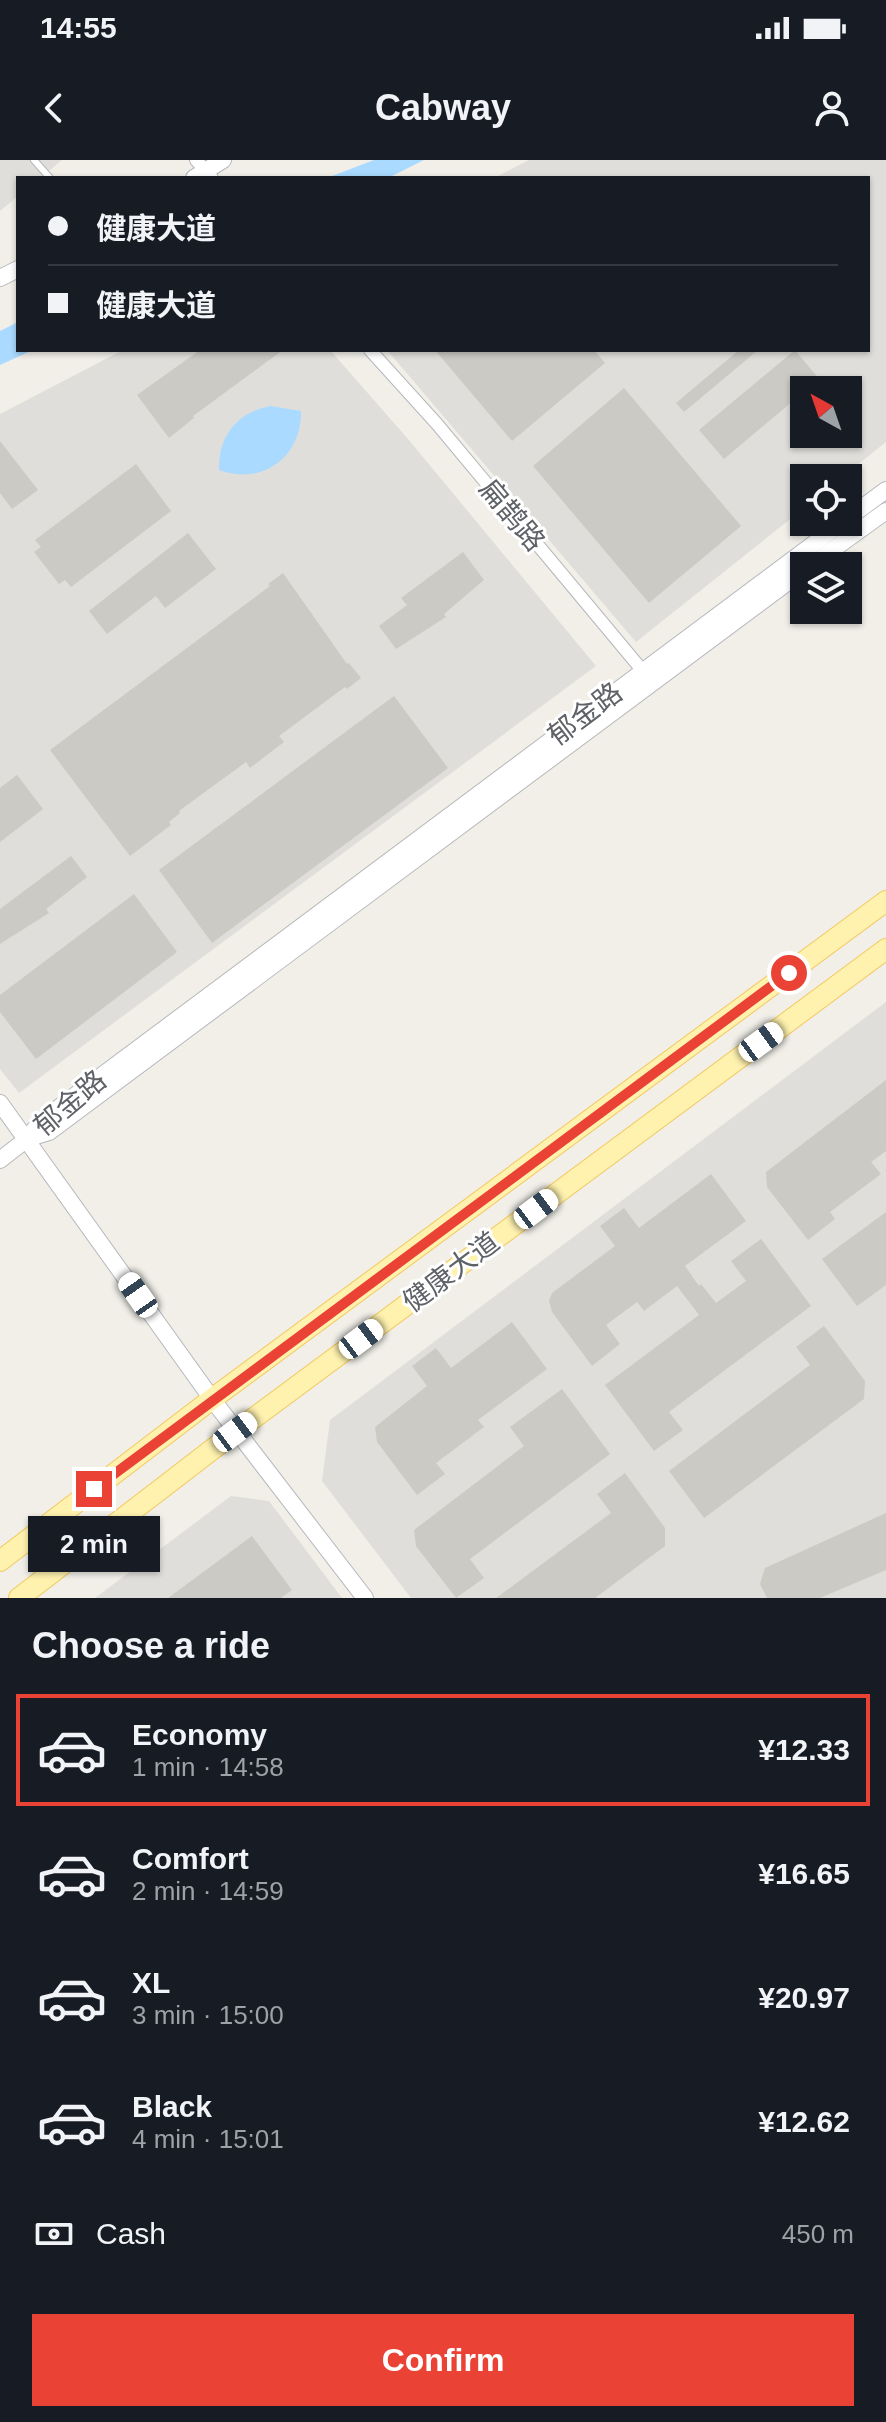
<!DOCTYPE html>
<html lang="en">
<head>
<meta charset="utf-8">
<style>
	:root { --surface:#171b24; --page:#20242c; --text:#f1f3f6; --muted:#9ea1a6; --line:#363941; --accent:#ea4335 }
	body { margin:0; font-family:Arial,"Noto Sans SC",sans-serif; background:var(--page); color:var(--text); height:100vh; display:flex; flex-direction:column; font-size:30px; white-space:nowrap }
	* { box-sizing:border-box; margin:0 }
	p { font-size:26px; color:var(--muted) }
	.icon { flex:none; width:44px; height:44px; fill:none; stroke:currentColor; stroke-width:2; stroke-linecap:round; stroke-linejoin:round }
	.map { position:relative; height:1438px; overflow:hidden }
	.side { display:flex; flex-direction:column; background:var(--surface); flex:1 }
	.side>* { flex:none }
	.banner { position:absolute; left:16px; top:16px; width:854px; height:176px; border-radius:0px; box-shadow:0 2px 6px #0004; display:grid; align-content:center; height:176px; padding:0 32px; background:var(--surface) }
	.needle { width:52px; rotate:320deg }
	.buttons { position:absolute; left:790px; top:216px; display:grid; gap:16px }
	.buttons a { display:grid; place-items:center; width:72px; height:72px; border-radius:0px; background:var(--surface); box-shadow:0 2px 6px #0004; font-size:40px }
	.end { position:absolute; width:36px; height:36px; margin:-18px; border:10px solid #ea4335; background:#fff; box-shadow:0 0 0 4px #fff }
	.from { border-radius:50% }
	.bubble { position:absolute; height:56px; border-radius:0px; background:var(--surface); box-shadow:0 2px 6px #0004; font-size:26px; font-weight:700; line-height:56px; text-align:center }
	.car { position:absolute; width:24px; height:48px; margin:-24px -12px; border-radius:10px; box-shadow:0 0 6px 2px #0007; background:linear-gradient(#fff 24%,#345 0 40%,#fff 0 76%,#345 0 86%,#fff 0) }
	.banner b { display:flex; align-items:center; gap:28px; height:76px; font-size:30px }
	.banner b+b { border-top:2px solid var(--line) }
	.banner i { width:20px; height:20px; background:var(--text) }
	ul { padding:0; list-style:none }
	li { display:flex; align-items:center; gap:24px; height:112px; margin:0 16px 12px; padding:0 16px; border:4px solid transparent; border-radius:0px }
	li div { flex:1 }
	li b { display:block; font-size:30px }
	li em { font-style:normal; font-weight:700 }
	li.selected { border-color:var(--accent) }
	li>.icon { width:72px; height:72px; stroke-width:1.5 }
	h2 { padding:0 32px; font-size:36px; line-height:96px }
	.pay { display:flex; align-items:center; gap:20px; height:88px; padding:0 32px; font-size:30px }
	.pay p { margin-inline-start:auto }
	.primary-button { display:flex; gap:16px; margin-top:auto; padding:16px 32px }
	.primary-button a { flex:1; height:92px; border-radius:0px; background:var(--accent); color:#fff; font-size:32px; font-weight:700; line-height:92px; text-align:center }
	.status { display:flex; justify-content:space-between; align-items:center; height:56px; padding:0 40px; background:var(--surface); direction:ltr }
	.status svg { height:22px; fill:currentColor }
	header { display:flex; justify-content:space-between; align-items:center; height:104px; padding:0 32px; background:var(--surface); font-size:36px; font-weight:700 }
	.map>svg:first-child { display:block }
	.industrial { fill:#e0deda; fill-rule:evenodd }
	.water { fill:#aadaff }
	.building { fill:#cccac5 }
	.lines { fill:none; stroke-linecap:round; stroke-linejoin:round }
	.service-casing { stroke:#b5b8bc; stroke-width:8 }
	.minor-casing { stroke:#b5b8bc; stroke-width:14 }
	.tertiary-casing { stroke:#b5b8bc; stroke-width:18 }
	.primary-casing { stroke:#f2c960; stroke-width:22 }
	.service { stroke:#fff; stroke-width:6 }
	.minor { stroke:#fff; stroke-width:12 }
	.tertiary { stroke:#fff; stroke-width:16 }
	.primary { stroke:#fff2af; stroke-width:20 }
	.route { stroke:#ea4335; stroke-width:10 }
	.labels { text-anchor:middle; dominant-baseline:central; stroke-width:6; stroke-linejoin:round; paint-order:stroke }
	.street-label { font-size:28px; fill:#5f6368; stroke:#fff }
</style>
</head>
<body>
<div class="status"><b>14:55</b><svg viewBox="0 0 49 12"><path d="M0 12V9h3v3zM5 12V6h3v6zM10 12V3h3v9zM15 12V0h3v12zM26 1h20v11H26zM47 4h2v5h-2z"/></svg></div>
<header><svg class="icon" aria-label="back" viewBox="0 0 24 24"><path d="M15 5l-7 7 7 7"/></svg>Cabway<svg class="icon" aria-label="person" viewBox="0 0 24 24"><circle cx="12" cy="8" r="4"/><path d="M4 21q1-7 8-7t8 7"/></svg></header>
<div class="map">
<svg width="886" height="1438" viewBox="0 0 886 1438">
	<rect width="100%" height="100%" fill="#f1efe8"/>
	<g class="industrial">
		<path d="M 0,0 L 62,0 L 40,18 L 18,18 L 18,36 L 0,51 Z"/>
		<path d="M 529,0 L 886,0 L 886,282 L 841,318 L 804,318 L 804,348 L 636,482 L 387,190 L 868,190 L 868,18 L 494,18 ZM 804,230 L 848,230 L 848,274 L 804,274 Z"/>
		<path d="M 123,190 L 330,190 L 408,279 L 596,506 L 19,933 L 0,909 L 0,254 Z"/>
		<path d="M 886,842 L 886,1438 L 411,1438 L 322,1321 L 330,1260 Z"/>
		<path d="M 231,1336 L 269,1341 L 342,1438 L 95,1438 Z"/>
	</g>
	<g class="water">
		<path d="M 374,0 L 424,0 L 388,18 L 327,18 Z"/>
		<path d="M 18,162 L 18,190 L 33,190 L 0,205 L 0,171 Z"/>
		<path d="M 271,246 L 301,251 C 302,297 262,326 219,310 C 218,276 237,252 271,246 Z"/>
	</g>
	<g class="building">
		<path d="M 200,190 L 283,190 L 193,256 L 194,258 L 169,278 L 137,235 Z"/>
		<path d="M 435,190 L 594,190 L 605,203 L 512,281 Z"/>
		<path d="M 739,190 L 758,190 L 684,252 L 676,243 Z"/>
		<path d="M 795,190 L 819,219 L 724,299 L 699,270 Z"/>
		<path d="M 624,228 L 741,366 L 649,443 L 533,306 Z"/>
		<path d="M 0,281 L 38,330 L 12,349 L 0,333 Z"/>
		<path d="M 136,304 L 171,351 L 71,427 L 65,420 L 59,424 L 34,392 L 41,387 L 35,380 Z"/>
		<path d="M 188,373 L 216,409 L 165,448 L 156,436 L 107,474 L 89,451 Z"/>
		<path d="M 463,392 L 484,420 L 444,454 L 446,457 L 396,489 L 379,466 L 407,445 L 401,438 Z"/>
		<path d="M 283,413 L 347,504 L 349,503 L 361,518 L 347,529 L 345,527 L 279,576 L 284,582 L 250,608 L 246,602 L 179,651 L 180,653 L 169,662 L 171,665 L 130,696 L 50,590 L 270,426 L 268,424 Z"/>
		<path d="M 394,536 L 448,608 L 212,783 L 159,710 Z"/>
		<path d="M 17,615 L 43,649 L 0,682 L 0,628 Z"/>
		<path d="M 71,696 L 87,717 L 46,749 L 49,753 L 0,784 L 0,749 Z"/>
		<path d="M 134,734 L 177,792 L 36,899 L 0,852 L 0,835 Z"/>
		<path d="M 886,920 L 886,991 L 871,1002 L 881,1014 L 830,1052 L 835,1059 L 808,1080 L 767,1027 L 766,1012 Z"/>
		<path d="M 711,1014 L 746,1061 L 685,1106 L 699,1126 L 701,1124 L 716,1143 L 746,1121 L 731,1101 L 761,1079 L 811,1146 L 669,1252 L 683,1270 L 654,1291 L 605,1225 L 699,1155 L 677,1126 L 644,1151 L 637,1142 L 606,1165 L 620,1184 L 592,1206 L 552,1152 L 549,1141 L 552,1133 L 615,1086 L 600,1066 L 624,1048 L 639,1068 Z"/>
		<path d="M 886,1052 L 886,1125 L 857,1146 L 822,1099 Z"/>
		<path d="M 512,1162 L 547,1209 L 478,1260 L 484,1267 L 436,1303 L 445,1314 L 417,1335 L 377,1282 L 375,1267 L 427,1226 L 412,1206 L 436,1188 L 451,1208 Z"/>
		<path d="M 824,1166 L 865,1221 L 864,1239 L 704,1358 L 669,1311 L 810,1205 L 796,1187 Z"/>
		<path d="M 562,1229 L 610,1294 L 470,1399 L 484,1418 L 456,1438 L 416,1386 L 414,1370 L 524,1286 L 510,1267 Z"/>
		<path d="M 625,1313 L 665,1368 L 665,1386 L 595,1438 L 496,1438 L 611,1353 L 597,1334 Z"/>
		<path d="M 886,1353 L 886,1410 L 820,1438 L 767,1438 L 760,1424 L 765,1408 Z"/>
		<path d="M 252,1376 L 292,1430 L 281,1438 L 168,1438 Z"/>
	</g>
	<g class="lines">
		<g class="service-casing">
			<path id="service" d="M 34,0 L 50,18"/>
		</g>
		<g class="minor-casing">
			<g id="minor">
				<path d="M 196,0 L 212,18"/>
				<path d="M 370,190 L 437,264 L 647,516"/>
			</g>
		</g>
		<g class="tertiary-casing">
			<g id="tertiary">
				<path d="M 194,18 L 223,0"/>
				<path d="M 0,118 L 18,109"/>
				<path d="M 848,358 L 886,330"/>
				<path d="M 810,406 L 886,351"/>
				<path d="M 0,943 L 212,1239 L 365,1438"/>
				<path d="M 27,979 L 49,972 L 804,410"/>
				<path d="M 0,1000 L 27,979 L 41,961 L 843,362"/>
			</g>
		</g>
		<g class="primary-casing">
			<g id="primary">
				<path d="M 0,1401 L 212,1239 L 886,741"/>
				<path d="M 19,1438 L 235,1272 L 886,789"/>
			</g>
		</g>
		<use href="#service" class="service"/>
		<use href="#minor" class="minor"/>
		<use href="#tertiary" class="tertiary"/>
		<use href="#primary" class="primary"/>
	</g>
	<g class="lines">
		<path class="route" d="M 94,1329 L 789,813"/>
	</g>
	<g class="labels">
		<g class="street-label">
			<text transform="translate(512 355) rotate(50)">扁鹊路</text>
			<text transform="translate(585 554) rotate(-37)">郁金路</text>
			<text transform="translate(70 943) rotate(-40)">郁金路</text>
			<text transform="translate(451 1112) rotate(-37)">健康大道</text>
		</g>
	</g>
</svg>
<div class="buttons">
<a><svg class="needle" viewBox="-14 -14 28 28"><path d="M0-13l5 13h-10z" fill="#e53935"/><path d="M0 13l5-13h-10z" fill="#9ea1a6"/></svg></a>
<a><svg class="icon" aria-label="locate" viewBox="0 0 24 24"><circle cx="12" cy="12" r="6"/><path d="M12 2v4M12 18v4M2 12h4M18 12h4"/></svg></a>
<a><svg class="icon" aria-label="layers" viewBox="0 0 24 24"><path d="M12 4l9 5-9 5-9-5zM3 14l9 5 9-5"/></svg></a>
</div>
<i class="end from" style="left:789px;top:813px"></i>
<i class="end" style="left:94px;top:1329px"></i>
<div class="bubble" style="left:28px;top:1356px;width:132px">2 min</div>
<i class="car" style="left:761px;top:882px;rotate:54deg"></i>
<i class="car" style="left:536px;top:1049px;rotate:53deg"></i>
<i class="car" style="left:138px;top:1135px;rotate:325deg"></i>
<i class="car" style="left:361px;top:1179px;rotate:53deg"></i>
<i class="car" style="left:235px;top:1272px;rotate:53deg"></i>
<div class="banner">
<b><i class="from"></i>健康大道</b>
<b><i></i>健康大道</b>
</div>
</div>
<section class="side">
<h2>Choose a ride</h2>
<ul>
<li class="selected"><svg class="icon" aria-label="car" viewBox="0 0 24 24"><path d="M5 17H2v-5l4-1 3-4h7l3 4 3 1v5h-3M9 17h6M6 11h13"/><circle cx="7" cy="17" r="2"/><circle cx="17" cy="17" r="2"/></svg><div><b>Economy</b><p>1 min · 14:58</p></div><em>¥12.33</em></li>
<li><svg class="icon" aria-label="car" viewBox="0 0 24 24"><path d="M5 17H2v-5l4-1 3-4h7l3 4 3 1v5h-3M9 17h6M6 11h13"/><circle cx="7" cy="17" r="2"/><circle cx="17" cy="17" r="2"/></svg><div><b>Comfort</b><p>2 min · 14:59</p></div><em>¥16.65</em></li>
<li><svg class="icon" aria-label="car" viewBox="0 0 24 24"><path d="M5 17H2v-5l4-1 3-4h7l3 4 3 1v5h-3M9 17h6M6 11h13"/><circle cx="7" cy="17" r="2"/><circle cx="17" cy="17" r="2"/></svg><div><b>XL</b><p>3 min · 15:00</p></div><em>¥20.97</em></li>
<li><svg class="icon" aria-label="car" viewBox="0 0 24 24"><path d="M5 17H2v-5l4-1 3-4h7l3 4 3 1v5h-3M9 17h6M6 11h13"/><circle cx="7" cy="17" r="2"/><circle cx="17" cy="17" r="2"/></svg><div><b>Black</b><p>4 min · 15:01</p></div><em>¥12.62</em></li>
</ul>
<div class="pay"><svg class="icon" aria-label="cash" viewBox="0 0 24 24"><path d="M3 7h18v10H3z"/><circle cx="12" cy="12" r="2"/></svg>Cash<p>450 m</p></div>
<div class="primary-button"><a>Confirm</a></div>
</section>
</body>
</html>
